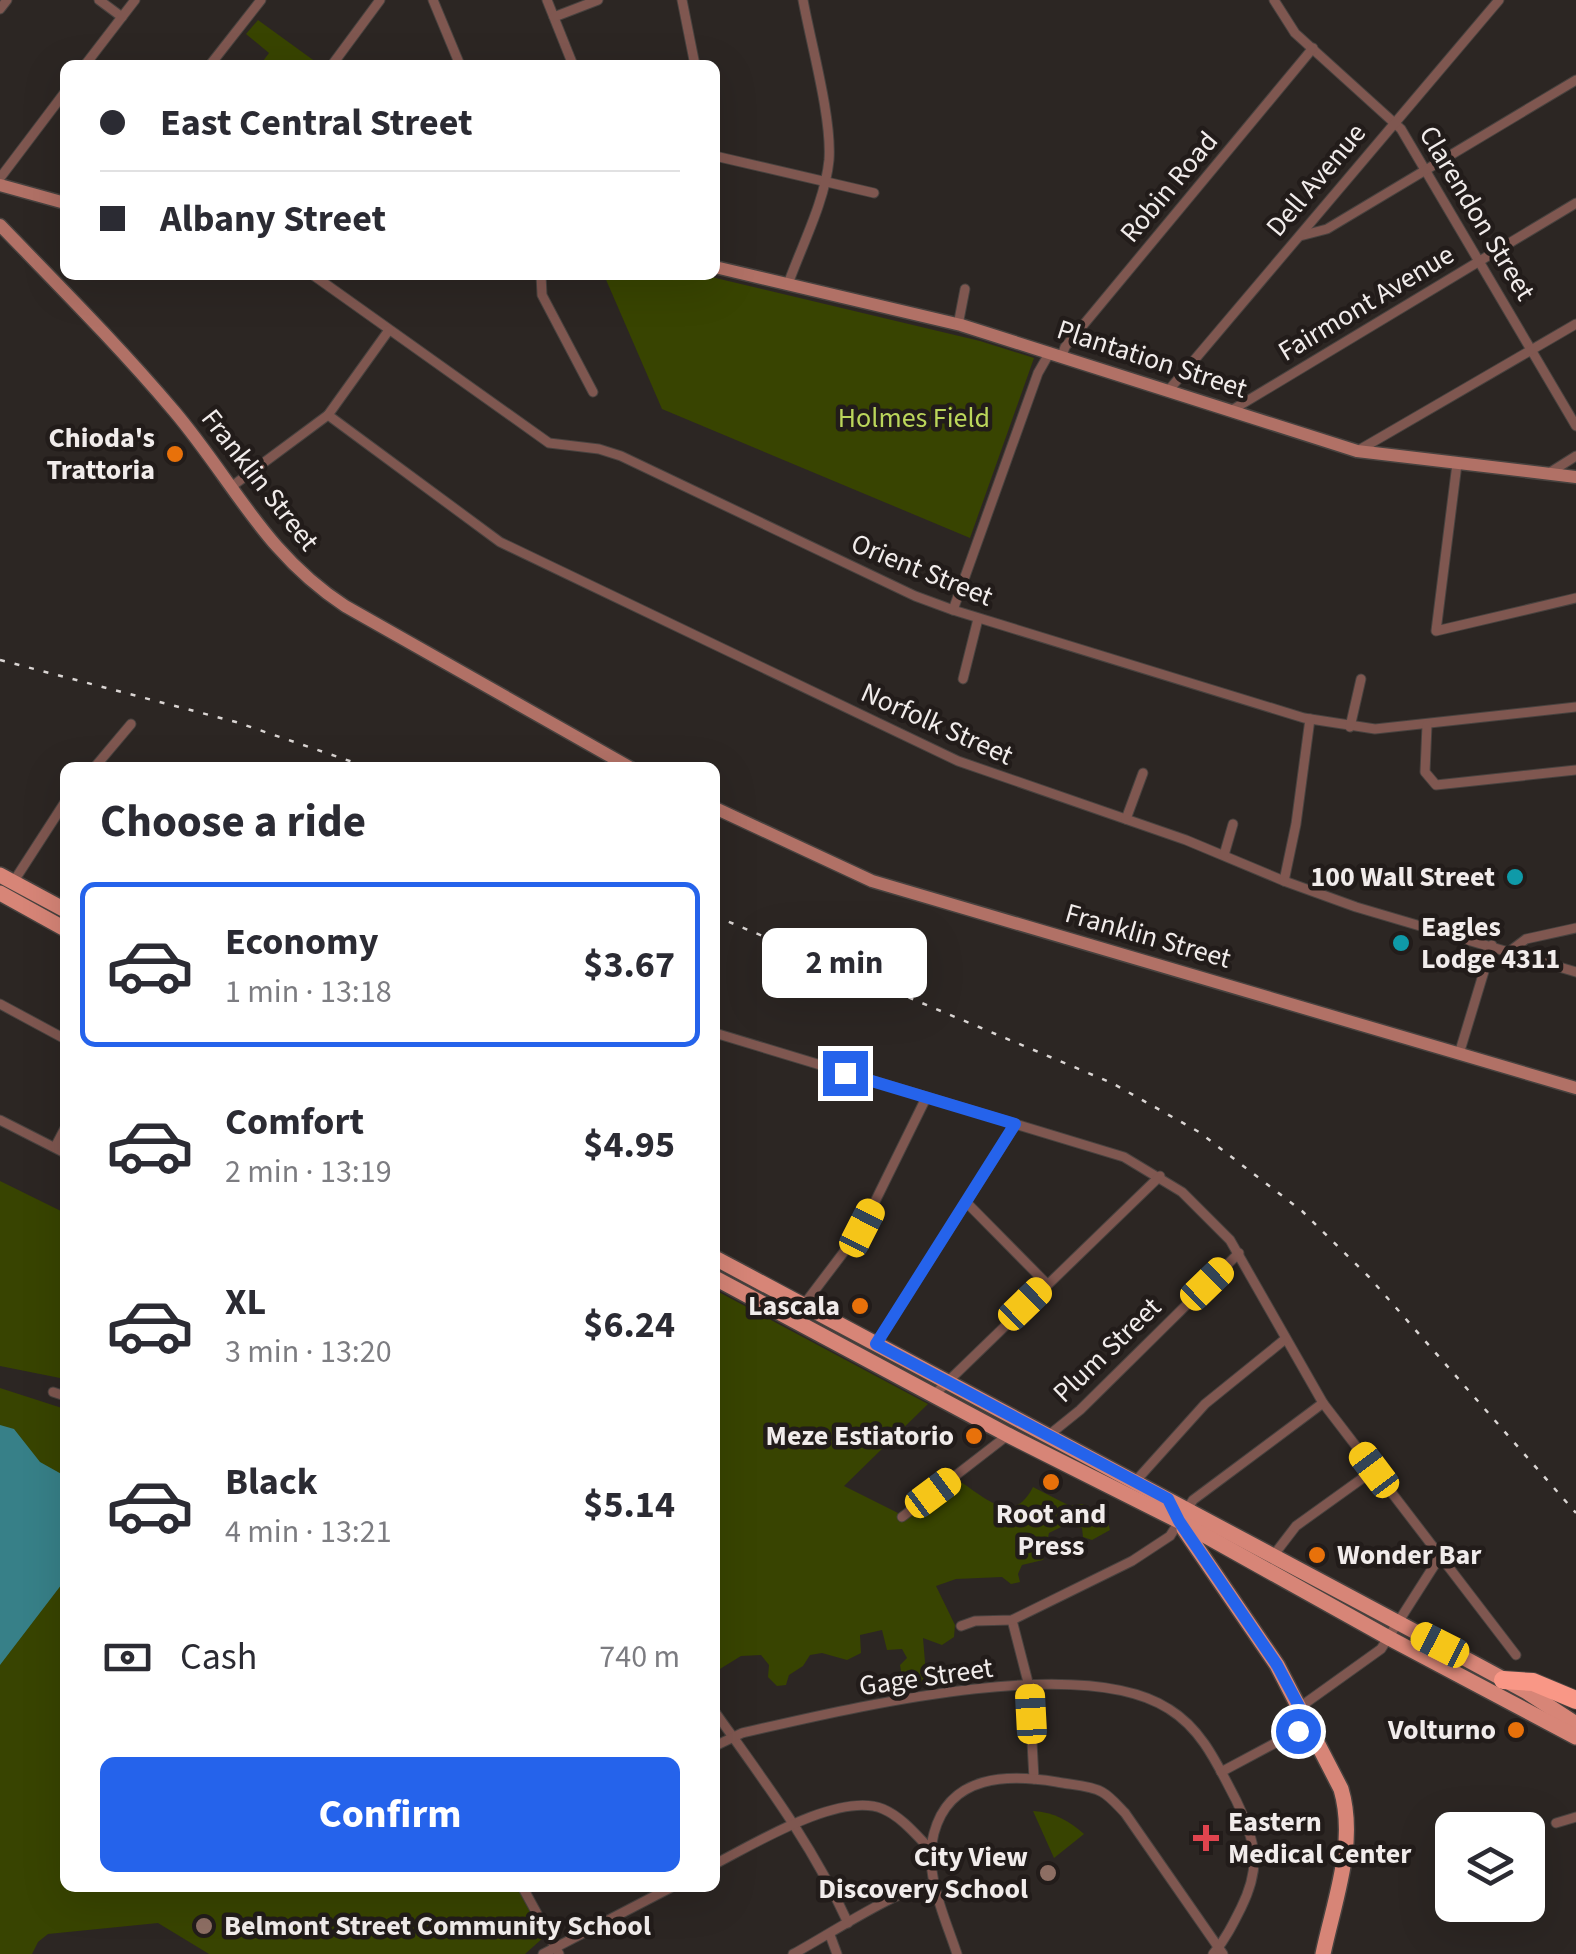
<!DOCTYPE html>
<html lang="en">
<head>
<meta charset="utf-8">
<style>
	:root { --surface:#fff; --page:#f2f2f3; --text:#2b2b33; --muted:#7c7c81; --line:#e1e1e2; --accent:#2563eb }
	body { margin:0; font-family:"Source Sans 3",sans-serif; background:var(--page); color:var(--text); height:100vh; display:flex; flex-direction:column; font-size:38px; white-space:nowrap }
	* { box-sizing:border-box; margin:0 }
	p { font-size:32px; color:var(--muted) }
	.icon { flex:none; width:55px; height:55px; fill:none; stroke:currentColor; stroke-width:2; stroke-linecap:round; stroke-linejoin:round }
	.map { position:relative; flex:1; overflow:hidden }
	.drawer { position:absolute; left:60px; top:762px; width:660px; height:1130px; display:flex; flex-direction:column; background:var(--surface); border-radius:15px; box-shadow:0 10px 40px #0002 }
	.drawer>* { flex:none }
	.guide { position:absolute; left:60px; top:60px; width:660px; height:220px; border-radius:15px; box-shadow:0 10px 40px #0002; display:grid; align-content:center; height:220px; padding:0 40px; background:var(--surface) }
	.controls { position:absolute; left:1435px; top:1812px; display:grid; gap:20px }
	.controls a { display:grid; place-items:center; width:110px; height:110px; border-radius:15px; background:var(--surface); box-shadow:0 10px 40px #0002; font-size:50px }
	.end { position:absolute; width:45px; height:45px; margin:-22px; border:12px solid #2563eb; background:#fff; box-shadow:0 0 0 5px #fff }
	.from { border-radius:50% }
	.bubble { position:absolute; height:70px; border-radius:15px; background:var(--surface); box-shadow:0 10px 40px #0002; font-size:32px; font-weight:700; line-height:70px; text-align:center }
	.car { position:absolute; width:30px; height:60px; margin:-30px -15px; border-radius:12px; box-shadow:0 0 8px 2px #0007; background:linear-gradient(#f5c518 24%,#345 0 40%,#f5c518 0 76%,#345 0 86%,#f5c518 0) }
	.guide b { display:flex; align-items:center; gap:35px; height:95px; font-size:38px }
	.guide b+b { border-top:2px solid var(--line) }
	.guide i { width:25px; height:25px; background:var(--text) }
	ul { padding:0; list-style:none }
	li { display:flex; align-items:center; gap:30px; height:165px; margin:0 20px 15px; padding:0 20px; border:5px solid transparent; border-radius:15px }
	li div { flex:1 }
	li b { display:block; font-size:38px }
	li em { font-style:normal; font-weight:700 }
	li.on { border-color:var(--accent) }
	li>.icon { width:90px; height:90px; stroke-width:1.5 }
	h2 { padding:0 40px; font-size:45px; line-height:120px }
	.pay { display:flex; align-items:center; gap:25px; height:110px; padding:0 40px; font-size:38px }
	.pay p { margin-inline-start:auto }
	.button { display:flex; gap:20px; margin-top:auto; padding:20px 40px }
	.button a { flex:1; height:115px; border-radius:15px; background:var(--accent); color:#fff; font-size:40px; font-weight:700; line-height:115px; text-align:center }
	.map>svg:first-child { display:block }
	.green { fill:#384401 }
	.water { fill:#378088 }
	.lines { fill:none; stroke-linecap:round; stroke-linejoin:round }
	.street-casing { stroke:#48423f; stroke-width:11 }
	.secondary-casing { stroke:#48423f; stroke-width:15 }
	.primary-casing { stroke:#48423f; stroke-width:18 }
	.highway-casing { stroke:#48423f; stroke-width:20 }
	.street { stroke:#7f5750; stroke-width:9 }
	.secondary { stroke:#b17166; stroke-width:12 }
	.primary { stroke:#d78577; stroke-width:15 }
	.highway { stroke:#f99786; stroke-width:18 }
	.rail { stroke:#dad5d3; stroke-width:2.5; stroke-dasharray:5 10; stroke-linecap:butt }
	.route { stroke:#2563eb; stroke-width:12 }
	.food-dot { fill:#e8710a; stroke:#221c1a; stroke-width:4 }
	.culture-dot { fill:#0f9aa8; stroke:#221c1a; stroke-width:4 }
	.health-dot { fill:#e0444e; stroke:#221c1a; stroke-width:4 }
	.education-dot { fill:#8d6e63; stroke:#221c1a; stroke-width:4 }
	.labels { text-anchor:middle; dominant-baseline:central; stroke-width:9; stroke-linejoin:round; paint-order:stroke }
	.street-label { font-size:28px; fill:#f1eceb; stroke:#221c1a }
	.park-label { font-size:28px; fill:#bbd65b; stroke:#221c1a }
	.poi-label { font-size:28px; font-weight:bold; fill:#f1eceb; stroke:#221c1a; text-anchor:end }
</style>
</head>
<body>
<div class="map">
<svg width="1576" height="1954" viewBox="0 0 1576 1954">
	<rect width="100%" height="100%" fill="#2c2623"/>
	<g class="green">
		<path d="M 258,20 L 320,65 L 260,65 L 269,53 L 246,34 Z"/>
		<path d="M 604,275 L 703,275 L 980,341 L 1034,358 L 970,538 L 662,409 Z"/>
		<path d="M 0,1181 L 65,1213 L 65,1379 L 0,1366 Z"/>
		<path d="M 715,1290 L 928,1404 L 844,1486 L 906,1517 L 956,1479 C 986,1497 1012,1528 1033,1487 L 1070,1506 L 1082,1504 L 1106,1514 L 1110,1530 L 1092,1540 L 1083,1537 L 1082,1528 L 1065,1525 L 1049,1533 L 1043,1560 L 1022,1565 L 1018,1574 L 1020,1582 L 1011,1584 L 1002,1577 L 956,1579 L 936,1586 L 955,1625 L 954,1637 L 942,1645 L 923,1638 L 927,1686 L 904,1688 L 900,1665 L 907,1658 L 902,1649 L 887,1650 L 882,1630 L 860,1635 L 861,1653 L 847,1660 L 822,1653 L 810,1655 L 803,1666 L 789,1675 L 786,1685 L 777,1686 L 768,1677 L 769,1665 L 761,1655 L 741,1656 L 715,1672 Z"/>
		<path d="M 0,1388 L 65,1409 L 65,1888 L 518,1888 L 544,1937 L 525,1954 L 209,1954 L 158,1923 L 48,1934 L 38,1942 L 32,1954 L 0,1954 Z"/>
		<path d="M 1033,1811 C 1054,1812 1069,1821 1084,1834 L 1054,1858 Z"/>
	</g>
	<path class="water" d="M 0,1425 L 14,1429 L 40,1462 L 65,1476 L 65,1580 L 0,1665 Z"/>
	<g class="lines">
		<g class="street-casing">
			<g id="street">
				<path d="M 99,0 L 122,17"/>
				<path d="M 433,0 L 460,65"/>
				<path d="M 547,0 L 573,65"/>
				<path d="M 682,0 L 695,65"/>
				<path d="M 1274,0 L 1295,33 L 1401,129 L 1576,426"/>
				<path d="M 0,9 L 7,0"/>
				<path d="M 554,17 L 598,0"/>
				<path d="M 85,65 L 135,0"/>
				<path d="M 210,65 L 261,0"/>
				<path d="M 332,65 L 380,0"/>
				<path d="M 715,156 L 874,193"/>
				<path d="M 0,178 L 65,92"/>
				<path d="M 1300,236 L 1327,229 L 1576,80"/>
				<path d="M 313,275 L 549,443 L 599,449 L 621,456 L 915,596 L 953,610 L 1304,718 L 1375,729 L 1576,707"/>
				<path d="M 541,275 L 542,295 L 593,392"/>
				<path d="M 788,284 C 802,245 825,201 829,160 C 832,118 811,44 803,0"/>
				<path d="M 958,325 L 965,289"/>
				<path d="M 1062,356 L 1065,347 L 1313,48"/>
				<path d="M 1168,391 L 1499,0"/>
				<path d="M 1232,410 L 1576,203"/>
				<path d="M 328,415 L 500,542 L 958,761 L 1186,840 L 1284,881 L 1356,907 L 1576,972"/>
				<path d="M 1359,450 L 1576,324"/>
				<path d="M 1457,464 L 1436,631 L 1576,598"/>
				<path d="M 1549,473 L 1576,456"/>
				<path d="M 231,487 L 328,415 L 389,330"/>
				<path d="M 953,610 L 1038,373 L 1050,352"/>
				<path d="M 963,679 L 978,619"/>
				<path d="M 1427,725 L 1425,772 L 1436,785 L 1576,770"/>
				<path d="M 1350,727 L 1361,679"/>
				<path d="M 94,768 L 131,724"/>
				<path d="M 1126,819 L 1143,773"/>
				<path d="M 1224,855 L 1233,824"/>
				<path d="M 1284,881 L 1296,824 L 1310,719"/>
				<path d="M 12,884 L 65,802"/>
				<path d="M 1510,951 L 1526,939 L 1576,928"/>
				<path d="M 0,1004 L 65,1039"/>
				<path d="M 715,1033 L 1124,1157 L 1182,1192 L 1230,1240 L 1323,1403 L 1516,1655"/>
				<path d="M 1459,1054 L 1492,945"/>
				<path d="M 0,1120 L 65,1153"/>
				<path d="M 55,1147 L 65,1128"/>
				<path d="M 966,1202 L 1046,1283"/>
				<path d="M 793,1319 L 862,1228 L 926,1098"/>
				<path d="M 876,1344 L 1015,1125"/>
				<path d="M 53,1392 L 65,1396"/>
				<path d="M 935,1394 L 1160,1176"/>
				<path d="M 1049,1435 L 1080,1410 L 1239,1253"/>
				<path d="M 1133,1484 L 1205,1404 L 1284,1340"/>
				<path d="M 902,1517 L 1008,1435"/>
				<path d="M 1273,1556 L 1296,1526 L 1374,1470"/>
				<path d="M 1012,1620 L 1029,1686 L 1034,1779"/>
				<path d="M 961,1626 L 975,1621 L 1012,1620 L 1132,1561 L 1170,1536 L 1193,1500 L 1323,1403"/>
				<path d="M 1300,1707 L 1381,1649 L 1439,1558"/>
				<path d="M 715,1712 C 765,1782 812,1844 848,1923"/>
				<path d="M 715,1746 L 742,1733 C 844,1710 1080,1651 1169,1709 C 1203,1730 1218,1766 1236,1800 C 1256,1842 1262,1866 1241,1908 C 1233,1924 1225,1940 1213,1954"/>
				<path d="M 1221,1772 L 1309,1725"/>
				<path d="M 1556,1823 L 1576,1817"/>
				<path d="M 715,1864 C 754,1844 840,1791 883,1809 C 902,1817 917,1836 931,1850"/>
				<path d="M 523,1888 L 559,1954"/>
				<path d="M 830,1935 L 837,1954"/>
				<path d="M 543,1954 L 670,1888"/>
				<path d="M 793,1954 C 822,1939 908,1882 935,1884"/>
				<path d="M 957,1954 C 945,1917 923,1873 934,1833 C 950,1774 1008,1774 1057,1782 C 1071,1785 1090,1785 1102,1792 C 1111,1797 1118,1806 1125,1813 L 1223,1954"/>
			</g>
		</g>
		<g class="secondary-casing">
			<g id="secondary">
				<path d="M 0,185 L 65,203"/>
				<path d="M 0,225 C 59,286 119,346 174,411 C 234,482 264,553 345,606 L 631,768"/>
				<path d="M 715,267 L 961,325 L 1357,451 L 1576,477"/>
				<path d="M 715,808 L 872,881 L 1576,1088"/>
			</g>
		</g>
		<g class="primary-casing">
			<g id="primary">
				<path d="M 0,875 L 65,910"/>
				<path d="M 0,893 L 65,929"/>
				<path d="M 715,1258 L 1440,1645 L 1527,1692 L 1576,1724"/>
				<path d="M 715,1278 L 1008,1435 L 1179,1521 L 1389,1638 L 1576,1737"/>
				<path d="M 1184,1529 L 1277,1665 L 1341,1789 C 1357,1843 1334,1901 1323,1954"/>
			</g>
		</g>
		<g class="highway-casing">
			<path id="highway" d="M 1503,1680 L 1533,1682 L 1576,1700"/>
		</g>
		<use href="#street" class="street"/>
		<use href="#secondary" class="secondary"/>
		<use href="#primary" class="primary"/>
		<use href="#highway" class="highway"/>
		<g class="rail">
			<path d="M 0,660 L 236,722 L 370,768"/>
			<path d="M 715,916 L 1112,1083 L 1199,1132 L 1302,1211 L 1369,1277 L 1576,1513"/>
		</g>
	</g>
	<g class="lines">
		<path class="route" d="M 845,1073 L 1015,1124 L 876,1344 L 1168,1499 L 1179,1521 L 1277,1665 L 1309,1725 L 1298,1731"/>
	</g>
	<g class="food-dot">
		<circle cx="175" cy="454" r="10"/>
		<circle cx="860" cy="1306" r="10"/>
		<circle cx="974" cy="1436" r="10"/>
		<circle cx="1051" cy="1482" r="10"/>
		<circle cx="1317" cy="1555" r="10"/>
		<circle cx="1516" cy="1730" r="10"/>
	</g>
	<g class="culture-dot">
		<circle cx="1515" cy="877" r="10"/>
		<circle cx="1401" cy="943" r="10"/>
	</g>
	<path class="health-dot" d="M1201 1823h10v10h10v10h-10v10h-10v-10h-10v-10h10z"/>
	<g class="education-dot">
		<circle cx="1048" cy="1873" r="10"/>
		<circle cx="204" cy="1926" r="10"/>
	</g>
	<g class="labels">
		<g class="street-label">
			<text transform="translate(1316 180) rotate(-50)">Dell Avenue</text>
			<text transform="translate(1169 187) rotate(-50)">Robin Road</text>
			<text transform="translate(1477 213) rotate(59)">Clarendon Street</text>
			<text transform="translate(1366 303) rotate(-31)">Fairmont Avenue</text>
			<text transform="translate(1152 359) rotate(18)">Plantation Street</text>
			<text transform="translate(260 480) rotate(52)">Franklin Street</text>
			<text transform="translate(922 570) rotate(22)">Orient Street</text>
			<text transform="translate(937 724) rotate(24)">Norfolk Street</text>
			<text transform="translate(1148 936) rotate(16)">Franklin Street</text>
			<text transform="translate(1107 1350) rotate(-44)">Plum Street</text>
			<text transform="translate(926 1677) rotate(-8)">Gage Street</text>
		</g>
		<g class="park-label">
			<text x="914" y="418">Holmes Field</text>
		</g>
		<g class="poi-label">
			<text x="155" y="438">Chioda's<tspan x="155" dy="32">Trattoria</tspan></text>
			<text x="1495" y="877">100 Wall Street</text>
			<text x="1421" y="927" text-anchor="start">Eagles<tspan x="1421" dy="32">Lodge 4311</tspan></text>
			<text x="840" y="1306">Lascala</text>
			<text x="954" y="1436">Meze Estiatorio</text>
			<text x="1051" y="1514" text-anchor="middle">Root and<tspan x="1051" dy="32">Press</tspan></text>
			<text x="1337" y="1555" text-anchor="start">Wonder Bar</text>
			<text x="1496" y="1730">Volturno</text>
			<text x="1228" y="1822" text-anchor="start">Eastern<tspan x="1228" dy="32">Medical Center</tspan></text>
			<text x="1028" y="1857">City View<tspan x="1028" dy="32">Discovery School</tspan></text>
			<text x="224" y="1926" text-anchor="start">Belmont Street Community School</text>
		</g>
	</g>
</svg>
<div class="controls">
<a><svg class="icon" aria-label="layers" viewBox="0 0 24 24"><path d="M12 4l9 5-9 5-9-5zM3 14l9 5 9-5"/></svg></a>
</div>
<i class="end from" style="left:1298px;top:1731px"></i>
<i class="end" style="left:845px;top:1073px"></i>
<div class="bubble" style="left:762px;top:928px;width:165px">2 min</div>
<i class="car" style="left:862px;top:1228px;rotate:27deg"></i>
<i class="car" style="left:1207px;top:1284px;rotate:46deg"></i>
<i class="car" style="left:1025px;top:1304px;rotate:46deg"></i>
<i class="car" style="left:1374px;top:1470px;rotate:323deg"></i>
<i class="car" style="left:933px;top:1493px;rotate:53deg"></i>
<i class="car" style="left:1440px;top:1645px;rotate:297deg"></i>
<i class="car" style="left:1031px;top:1714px;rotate:357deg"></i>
<div class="guide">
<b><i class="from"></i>East Central Street</b>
<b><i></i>Albany Street</b>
</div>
<section class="drawer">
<h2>Choose a ride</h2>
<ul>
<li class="on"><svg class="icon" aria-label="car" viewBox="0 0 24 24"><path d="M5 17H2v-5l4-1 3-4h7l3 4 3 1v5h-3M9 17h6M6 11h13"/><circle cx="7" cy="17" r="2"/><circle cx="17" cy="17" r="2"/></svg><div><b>Economy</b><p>1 min · 13:18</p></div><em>$3.67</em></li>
<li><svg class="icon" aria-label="car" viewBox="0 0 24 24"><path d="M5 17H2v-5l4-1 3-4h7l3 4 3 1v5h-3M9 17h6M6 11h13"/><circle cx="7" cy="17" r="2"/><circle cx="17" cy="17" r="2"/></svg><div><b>Comfort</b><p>2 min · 13:19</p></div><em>$4.95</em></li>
<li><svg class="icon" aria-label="car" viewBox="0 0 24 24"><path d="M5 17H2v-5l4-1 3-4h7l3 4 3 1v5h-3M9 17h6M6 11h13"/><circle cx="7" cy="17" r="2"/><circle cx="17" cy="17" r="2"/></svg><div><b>XL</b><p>3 min · 13:20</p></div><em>$6.24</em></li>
<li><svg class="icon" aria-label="car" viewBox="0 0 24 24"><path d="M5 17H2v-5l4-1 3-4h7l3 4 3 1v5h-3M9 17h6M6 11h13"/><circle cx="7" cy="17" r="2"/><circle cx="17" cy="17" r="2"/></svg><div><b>Black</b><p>4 min · 13:21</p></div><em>$5.14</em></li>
</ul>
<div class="pay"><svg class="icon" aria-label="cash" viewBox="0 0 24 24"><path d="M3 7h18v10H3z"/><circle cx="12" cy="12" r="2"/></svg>Cash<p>740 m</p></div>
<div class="button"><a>Confirm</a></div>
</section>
</div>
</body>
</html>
